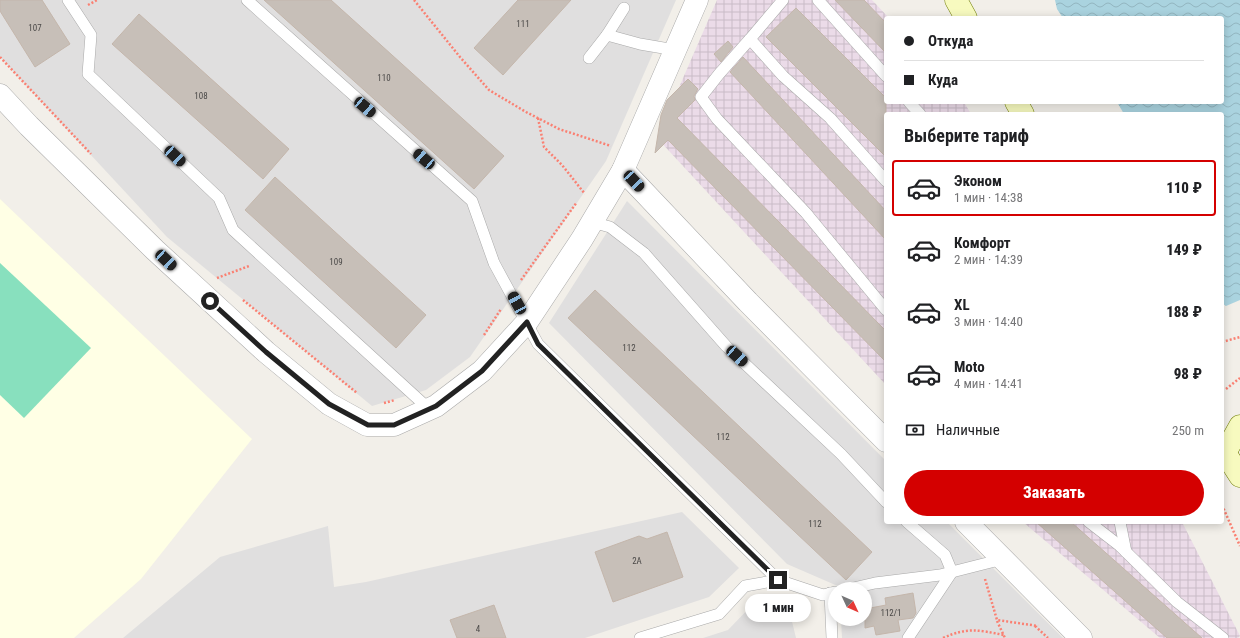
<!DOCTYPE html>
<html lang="ru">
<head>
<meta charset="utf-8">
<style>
	:root { --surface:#fff; --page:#f2f2f2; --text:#202124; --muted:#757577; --line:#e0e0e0; --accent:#d40000 }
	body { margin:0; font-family:"Roboto Condensed",sans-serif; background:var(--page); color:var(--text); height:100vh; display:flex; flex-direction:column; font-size:15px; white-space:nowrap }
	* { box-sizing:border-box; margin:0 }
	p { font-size:13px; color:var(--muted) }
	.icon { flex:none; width:22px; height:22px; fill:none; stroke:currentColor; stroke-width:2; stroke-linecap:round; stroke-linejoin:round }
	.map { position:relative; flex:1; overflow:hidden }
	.sheet { position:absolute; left:884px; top:112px; width:340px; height:412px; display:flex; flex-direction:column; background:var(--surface); border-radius:4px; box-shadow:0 2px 10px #0003 }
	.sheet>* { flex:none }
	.guide { position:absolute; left:884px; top:16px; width:340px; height:88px; border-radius:4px; box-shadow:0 2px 10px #0003; display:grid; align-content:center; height:88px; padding:0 20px; background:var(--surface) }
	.needle { width:26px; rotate:134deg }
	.tools { position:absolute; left:828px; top:582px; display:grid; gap:8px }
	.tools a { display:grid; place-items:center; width:44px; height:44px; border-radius:50%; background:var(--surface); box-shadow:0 2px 10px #0003; font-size:20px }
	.end { position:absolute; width:18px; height:18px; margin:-9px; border:5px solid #222; background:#fff; box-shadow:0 0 0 2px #fff }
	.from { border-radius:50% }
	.bubble { position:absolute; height:28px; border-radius:14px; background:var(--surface); box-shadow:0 2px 10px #0003; font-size:13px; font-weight:800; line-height:28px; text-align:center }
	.car { position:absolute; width:12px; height:24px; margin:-12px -6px; border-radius:5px; box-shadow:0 0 3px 1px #0007; background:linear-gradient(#222 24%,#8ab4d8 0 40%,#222 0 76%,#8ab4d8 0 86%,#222 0) }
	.guide b { display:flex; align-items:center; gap:14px; height:38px; font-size:15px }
	.guide b+b { border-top:1px solid var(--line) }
	.guide i { width:10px; height:10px; background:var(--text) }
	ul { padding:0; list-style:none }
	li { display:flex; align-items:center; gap:12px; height:56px; margin:0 8px 6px; padding:0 12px; border:2px solid transparent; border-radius:4px }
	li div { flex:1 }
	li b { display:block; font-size:15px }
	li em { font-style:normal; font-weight:800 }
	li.on { border-color:var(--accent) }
	li>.icon { width:36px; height:36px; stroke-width:1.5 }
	h2 { padding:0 20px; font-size:18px; line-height:48px }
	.pay { display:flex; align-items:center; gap:10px; height:44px; padding:0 20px; font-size:15px }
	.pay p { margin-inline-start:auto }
	.cta { display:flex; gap:8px; margin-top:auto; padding:8px 20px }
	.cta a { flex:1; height:46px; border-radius:24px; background:var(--accent); color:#fff; font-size:16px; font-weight:800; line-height:46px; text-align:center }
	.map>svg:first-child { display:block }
	.residential { fill:#e0dfdf }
	.industrial { fill:url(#industrial-grid) }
	.education { fill:#ffffe5 }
	.pitch { fill:#88e0be }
	.water { fill:url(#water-waves) }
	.building { fill:#c7bfb8; stroke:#c4b6ab }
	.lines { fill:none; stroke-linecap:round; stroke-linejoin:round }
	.lane-casing { stroke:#a9a9a9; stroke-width:12 }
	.street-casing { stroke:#a9a9a9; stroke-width:23 }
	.secondary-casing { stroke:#707d05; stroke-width:23 }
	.path { stroke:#fa8072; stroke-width:2.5; stroke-dasharray:2 2; stroke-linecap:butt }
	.lane { stroke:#fff; stroke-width:11 }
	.street { stroke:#fff; stroke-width:22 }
	.secondary { stroke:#f7fabf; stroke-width:22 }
	.route { stroke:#222; stroke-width:5 }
	.labels { text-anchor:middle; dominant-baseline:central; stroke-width:3; stroke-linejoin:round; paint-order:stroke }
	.number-label { font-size:9px; fill:#4b4948 }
</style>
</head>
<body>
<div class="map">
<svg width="1240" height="638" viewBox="0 0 1240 638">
	<defs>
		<pattern id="industrial-grid" width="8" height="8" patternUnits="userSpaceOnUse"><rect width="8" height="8" fill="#ebdbe8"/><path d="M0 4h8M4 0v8" fill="none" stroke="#c9bcc7"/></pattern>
		<pattern id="water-waves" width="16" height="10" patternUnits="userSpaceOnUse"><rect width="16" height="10" fill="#aad3df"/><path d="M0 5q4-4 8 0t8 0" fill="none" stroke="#92b5bf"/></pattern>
	</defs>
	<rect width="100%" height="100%" fill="#f2efe9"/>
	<g class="residential">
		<path d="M 0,0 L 676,0 L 606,161 L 470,357 L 426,390 L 372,406 L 167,237 L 0,57 Z"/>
		<path d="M 627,201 L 886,461 L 886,522 L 947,522 L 1063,638 L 842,638 L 841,619 L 865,619 L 865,589 L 840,589 L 840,587 L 787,564 L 549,323 Z"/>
		<path d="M 682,512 L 739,568 L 709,597 L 585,638 L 123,638 L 220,557 L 328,526 L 334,587 L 366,582 Z"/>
		<path d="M 754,603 L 788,605 L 796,638 L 703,638 L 728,630 Z"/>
	</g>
	<g class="industrial">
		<path d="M 717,0 L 872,0 L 889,18 L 886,18 L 886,102 L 964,102 L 971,114 L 886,114 L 886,385 L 657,138 Z"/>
		<path d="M 1023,522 L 1182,522 L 1240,636 L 1238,638 L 1160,638 Z"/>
	</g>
	<path class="education" d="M 0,199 L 252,439 L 141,579 L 74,638 L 0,638 Z"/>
	<path class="pitch" d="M 0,263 L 91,348 L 24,418 L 0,395 Z"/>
	<path class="water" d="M 1055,0 L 1240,0 L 1240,300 L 1226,306 L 1222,303 L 1222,114 L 1124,114 L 1117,102 L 1222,102 L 1222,18 L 1063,18 L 1057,9 Z"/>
	<g class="building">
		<path d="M 0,0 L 42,0 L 70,44 L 35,67 L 0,11 Z"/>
		<path d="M 264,0 L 331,0 L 504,156 L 474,189 Z"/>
		<path d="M 518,0 L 571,0 L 503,75 L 474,48 Z"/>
		<path d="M 835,0 L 864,0 L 886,23 L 886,53 Z"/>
		<path d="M 796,8 L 886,98 L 886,157 L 766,37 Z"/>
		<path d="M 139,14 L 289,149 L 263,179 L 112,44 Z"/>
		<path d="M 728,41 L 733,47 L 721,62 L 714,54 Z"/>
		<path d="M 743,57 L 886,211 L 886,240 L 730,72 Z"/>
		<path d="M 688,79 L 698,89 L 694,96 L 695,100 L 677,118 L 880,325 L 886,331 L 886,362 L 668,140 L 655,153 L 661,115 L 667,100 Z"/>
		<path d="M 275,177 L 426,315 L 396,348 L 245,210 Z"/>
		<path d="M 595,290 L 872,552 L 846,580 L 568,318 Z"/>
		<path d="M 1036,522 L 1071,522 L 1202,638 L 1167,638 Z"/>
		<path d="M 667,532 L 683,577 L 613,602 L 595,552 L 639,536 L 647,539 Z"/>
		<path d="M 913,593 L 916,613 L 913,618 L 898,620 L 900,631 L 876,635 L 874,626 L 865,628 L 865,609 L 886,605 L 885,598 Z"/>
		<path d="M 494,605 L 506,638 L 457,638 L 450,620 Z"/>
	</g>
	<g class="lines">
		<g class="lane-casing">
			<g id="lane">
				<path d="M 68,0 L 91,35 L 88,74 L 219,198 L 233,230 L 429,409"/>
				<path d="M 247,0 L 472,201 L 494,263 L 538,344 L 778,580"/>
				<path d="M 818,0 L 886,76"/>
				<path d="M 624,8 L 607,35 L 640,44 L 675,50"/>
				<path d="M 750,39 L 783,0"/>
				<path d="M 589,58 L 607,35"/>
				<path d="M 909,102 L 920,114"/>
				<path d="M 886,181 L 830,118 L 783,76 L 750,39 L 719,74 L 701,97 L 717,119 L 806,213 L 886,310"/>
				<path d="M 592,222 L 610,227 L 644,253 L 726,346 L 841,454 L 886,502"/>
				<path d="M 907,522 L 945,555 L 952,572 L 908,638"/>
				<path d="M 1089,522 L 1120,546 L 1177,602 L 1223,638"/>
				<path d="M 1120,522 L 1126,552"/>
				<path d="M 849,589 L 875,583 L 940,575 L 1003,559"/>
				<path d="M 830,593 L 832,638"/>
				<path d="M 640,638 L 719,614 L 745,586 L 778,580 L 823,595 L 835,592"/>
			</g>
		</g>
		<g class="street-casing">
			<g id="street">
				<path d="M 0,95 L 29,126 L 155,250 L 266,352 L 329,404 L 367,425 L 394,425 L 436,406 L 482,371 L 527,322 L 582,239 L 623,170 L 697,0"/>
				<path d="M 623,170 L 748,302 L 886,441"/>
				<path d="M 966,522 L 1081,638"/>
			</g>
		</g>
		<g class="secondary-casing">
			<g id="secondary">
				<path d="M 956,0 L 966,18"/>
				<path d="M 1016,102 L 1023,114"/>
				<path d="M 1222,448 L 1240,476"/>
				<path d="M 1225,453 L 1240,426"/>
			</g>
		</g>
		<g class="path">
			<path d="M 414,0 L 460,57 L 489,90 L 526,112 L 559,129 L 611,146"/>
			<path d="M 88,5 L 97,0"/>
			<path d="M 0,57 L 91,154"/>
			<path d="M 538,118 L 544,147 L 562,165 L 585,194"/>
			<path d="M 217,278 L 249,266"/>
			<path d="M 521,280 L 577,202"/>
			<path d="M 243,300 L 357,393"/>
			<path d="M 484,335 L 501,309"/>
			<path d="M 1222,342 L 1240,337"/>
			<path d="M 1226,389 L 1240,378"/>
			<path d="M 384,403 L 395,400"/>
			<path d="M 1222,505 L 1240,546"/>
			<path d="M 985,579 L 997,620 L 1038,626"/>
			<path d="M 997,621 L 1005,638"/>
			<path d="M 1035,626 L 1048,638"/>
			<path d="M 943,638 C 968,627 978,630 1004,635"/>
		</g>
		<use href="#lane" class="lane"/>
		<use href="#street" class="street"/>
		<use href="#secondary" class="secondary"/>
	</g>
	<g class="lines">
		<path class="route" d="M 210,301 L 266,352 L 329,404 L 368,425 L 394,425 L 436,406 L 482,371 L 527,322 L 538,344 L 778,580"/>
	</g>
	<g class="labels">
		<g class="number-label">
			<text x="523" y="24">111</text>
			<text x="35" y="28">107</text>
			<text x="384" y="78">110</text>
			<text x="201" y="96">108</text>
			<text x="336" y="262">109</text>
			<text x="629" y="348">112</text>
			<text x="723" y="437">112</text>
			<text x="815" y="524">112</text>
			<text x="637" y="561">2А</text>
			<text x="891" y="613">112/1</text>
			<text x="478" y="629">4</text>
		</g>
	</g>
</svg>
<div class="tools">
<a><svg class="needle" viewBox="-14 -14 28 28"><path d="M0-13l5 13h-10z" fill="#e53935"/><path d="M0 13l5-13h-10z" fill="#757577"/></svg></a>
</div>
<i class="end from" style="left:210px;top:301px"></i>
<i class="end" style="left:778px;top:580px"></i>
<div class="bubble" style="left:745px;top:594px;width:66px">1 мин</div>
<i class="car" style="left:365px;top:107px;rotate:131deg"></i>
<i class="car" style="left:175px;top:156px;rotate:133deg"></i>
<i class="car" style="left:424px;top:159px;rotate:311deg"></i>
<i class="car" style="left:634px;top:181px;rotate:137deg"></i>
<i class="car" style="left:166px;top:260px;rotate:133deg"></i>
<i class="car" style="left:517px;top:303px;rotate:331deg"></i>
<i class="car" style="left:737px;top:356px;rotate:132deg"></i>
<div class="guide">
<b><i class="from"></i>Откуда</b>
<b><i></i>Куда</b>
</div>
<section class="sheet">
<h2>Выберите тариф</h2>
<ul>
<li class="on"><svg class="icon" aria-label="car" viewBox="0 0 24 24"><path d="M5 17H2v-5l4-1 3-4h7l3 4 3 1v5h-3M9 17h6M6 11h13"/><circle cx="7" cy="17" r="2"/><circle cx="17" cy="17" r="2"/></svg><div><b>Эконом</b><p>1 мин · 14:38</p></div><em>110 ₽</em></li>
<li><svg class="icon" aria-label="car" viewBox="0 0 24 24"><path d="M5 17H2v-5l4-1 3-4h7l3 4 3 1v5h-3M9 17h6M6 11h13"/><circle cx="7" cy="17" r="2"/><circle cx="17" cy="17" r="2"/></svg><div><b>Комфорт</b><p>2 мин · 14:39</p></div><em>149 ₽</em></li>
<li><svg class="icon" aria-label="car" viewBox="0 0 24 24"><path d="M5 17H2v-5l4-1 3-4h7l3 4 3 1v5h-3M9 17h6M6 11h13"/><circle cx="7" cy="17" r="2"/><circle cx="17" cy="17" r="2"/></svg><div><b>XL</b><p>3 мин · 14:40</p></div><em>188 ₽</em></li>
<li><svg class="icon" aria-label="car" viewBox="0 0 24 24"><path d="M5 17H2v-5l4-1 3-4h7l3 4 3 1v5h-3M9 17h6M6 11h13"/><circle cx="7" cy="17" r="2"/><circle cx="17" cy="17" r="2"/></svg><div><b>Moto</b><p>4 мин · 14:41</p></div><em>98 ₽</em></li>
</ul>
<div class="pay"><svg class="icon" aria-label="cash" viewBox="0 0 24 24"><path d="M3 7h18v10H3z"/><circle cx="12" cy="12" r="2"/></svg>Наличные<p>250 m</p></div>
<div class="cta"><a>Заказать</a></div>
</section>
</div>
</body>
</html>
